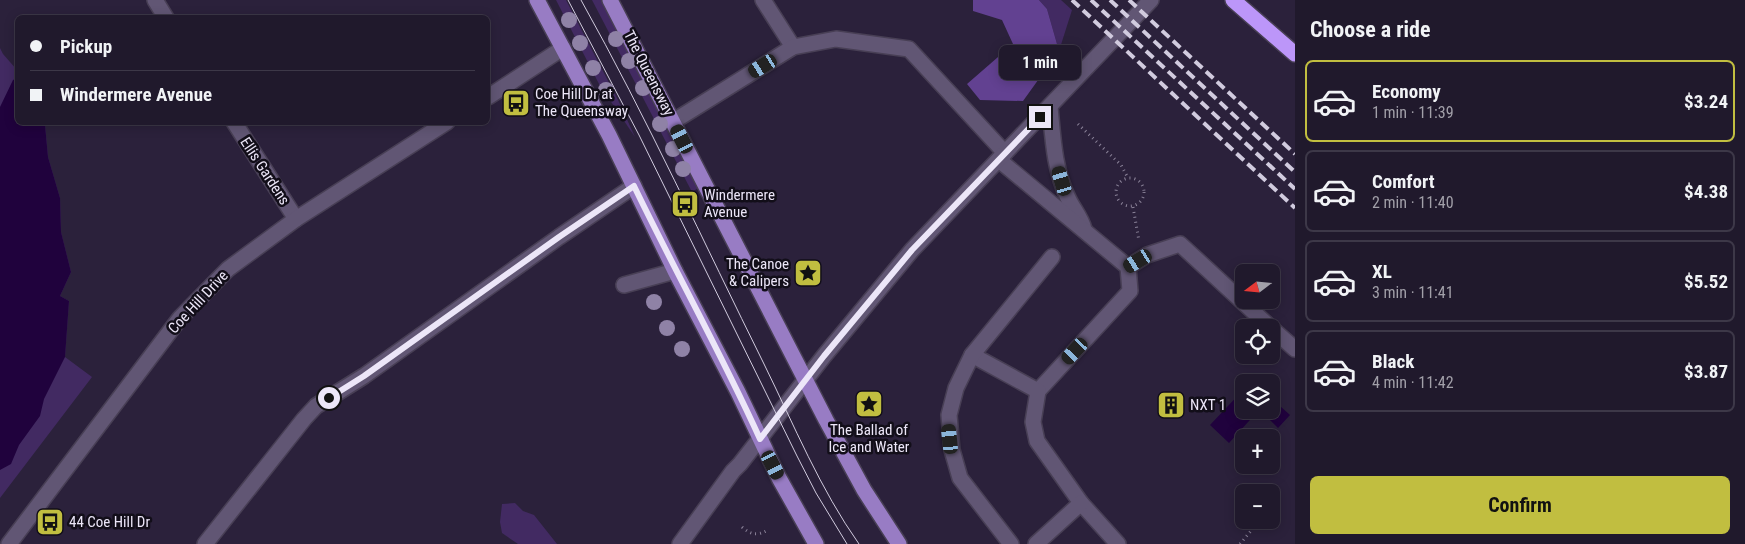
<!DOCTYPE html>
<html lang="en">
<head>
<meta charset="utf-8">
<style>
	:root { --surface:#20192c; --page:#282234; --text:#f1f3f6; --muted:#a2a0a9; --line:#3d3848; --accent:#c1be40 }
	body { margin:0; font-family:"Roboto Condensed",sans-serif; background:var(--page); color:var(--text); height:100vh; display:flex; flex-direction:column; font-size:19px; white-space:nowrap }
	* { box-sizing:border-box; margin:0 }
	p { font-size:16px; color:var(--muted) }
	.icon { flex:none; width:28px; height:28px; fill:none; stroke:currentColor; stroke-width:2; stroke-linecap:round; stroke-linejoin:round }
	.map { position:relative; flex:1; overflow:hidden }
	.side { display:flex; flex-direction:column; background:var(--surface); width:450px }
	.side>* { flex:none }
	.top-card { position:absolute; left:15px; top:15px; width:475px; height:110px; border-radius:8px; box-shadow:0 2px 12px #0003,0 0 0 1px var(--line); display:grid; align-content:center; height:110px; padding:0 15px; background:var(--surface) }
	.needle { width:32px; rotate:254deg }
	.fabs { position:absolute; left:1235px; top:264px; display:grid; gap:10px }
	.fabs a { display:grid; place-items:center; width:45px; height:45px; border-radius:8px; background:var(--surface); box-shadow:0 2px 12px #0003,0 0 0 1px var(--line); font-size:25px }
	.end { position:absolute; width:22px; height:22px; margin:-11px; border:6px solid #ece6f8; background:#111; box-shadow:0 0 0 2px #111 }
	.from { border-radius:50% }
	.bubble { position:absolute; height:35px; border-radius:8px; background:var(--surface); box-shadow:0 2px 12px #0003,0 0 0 1px var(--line); font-size:16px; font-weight:700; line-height:35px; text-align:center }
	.car { position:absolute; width:15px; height:30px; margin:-15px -8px; border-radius:6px; box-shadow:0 0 4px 1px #0007; background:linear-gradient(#222 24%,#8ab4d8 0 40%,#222 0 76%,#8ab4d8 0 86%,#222 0) }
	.top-card b { display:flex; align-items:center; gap:18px; height:48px; font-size:19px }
	.top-card b+b { border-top:1px solid var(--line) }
	.top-card i { width:12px; height:12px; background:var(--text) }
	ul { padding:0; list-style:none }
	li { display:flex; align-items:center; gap:15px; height:82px; margin:0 10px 8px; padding:0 5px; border:2px solid var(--line); border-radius:8px }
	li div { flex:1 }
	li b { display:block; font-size:19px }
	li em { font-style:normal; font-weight:700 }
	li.current { border-color:var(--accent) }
	li>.icon { width:45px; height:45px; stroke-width:1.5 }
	h2 { padding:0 15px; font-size:22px; line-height:60px }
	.button { display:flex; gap:10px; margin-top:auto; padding:10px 15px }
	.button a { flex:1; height:58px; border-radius:8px; background:var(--accent); color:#111; font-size:20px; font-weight:700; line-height:58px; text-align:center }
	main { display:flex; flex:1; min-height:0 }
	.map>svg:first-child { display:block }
	.green { fill:#422a62 }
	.forest { fill:#624191 }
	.water { fill:#20023d }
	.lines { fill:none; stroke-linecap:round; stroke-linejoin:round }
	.minor-casing { stroke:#483f55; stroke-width:18 }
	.major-casing { stroke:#483f55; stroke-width:18 }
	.highway-casing { stroke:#483f55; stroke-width:18 }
	.path { stroke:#8b8399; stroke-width:3; stroke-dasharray:1 4; stroke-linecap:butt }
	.minor { stroke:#615674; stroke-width:15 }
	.major { stroke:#987cc4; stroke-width:15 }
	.highway { stroke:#bc96f9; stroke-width:15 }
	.tram { stroke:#d1cbde; stroke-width:1 }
	.rail { stroke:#d1cbde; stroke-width:4; stroke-dasharray:10 5; stroke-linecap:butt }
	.tree { fill:#8f82a6 }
	.route { stroke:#ece6f8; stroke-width:6 }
	.labels { text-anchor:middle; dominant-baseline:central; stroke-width:5; stroke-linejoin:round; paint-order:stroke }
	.street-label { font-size:15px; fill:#ece6f8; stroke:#120e19 }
	.poi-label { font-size:15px; fill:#ece6f8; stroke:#120e19; text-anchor:start }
</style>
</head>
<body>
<main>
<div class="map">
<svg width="1295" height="544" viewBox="0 0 1295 544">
	<rect width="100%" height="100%" fill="#2b213b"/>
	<g class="green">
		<path d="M 556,0 L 566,0 L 619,102 L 635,137 L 599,84 Z"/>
		<path d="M 592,0 L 601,0 L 669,128 L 698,188 L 692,192 Z"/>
		<path d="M 1039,0 L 1061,0 L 1072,10 L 1059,51 L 1047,9 Z"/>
		<path d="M 0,48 L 3,54 L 17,70 L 18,122 L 44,123 L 45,125 L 48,157 L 60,198 L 61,232 L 71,272 L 60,296 L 69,301 L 65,357 L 92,377 L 0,498 Z"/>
		<path d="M 515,503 L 523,511 L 534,515 L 557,544 L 518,544 L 502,533 L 500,522 L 502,504 Z"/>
	</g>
	<path class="forest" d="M 973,0 L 1039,0 L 1047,9 L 1059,51 L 1023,101 L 980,100 L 967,84 L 1013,44 L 1002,20 L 973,11 Z"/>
	<g class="water">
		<path d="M 17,78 L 18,122 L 44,123 L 45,125 L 48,157 L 60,198 L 61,232 L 71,272 L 60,296 L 69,301 L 65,357 L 44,399 L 40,416 L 19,445 L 11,464 L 0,470 L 0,107 L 13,80 Z"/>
		<path d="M 1244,389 L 1244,410 L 1259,410 L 1229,443 L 1210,425 Z"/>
		<path d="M 1271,398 L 1290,415 L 1278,428 L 1260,410 L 1271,410 Z"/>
	</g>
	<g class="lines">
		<g class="minor-casing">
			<g id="minor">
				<path d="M 155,0 L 166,18"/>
				<path d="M 763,0 L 793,47"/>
				<path d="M 488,97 L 563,48"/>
				<path d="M 1050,107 C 1053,138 1054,169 1068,198 C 1073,209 1081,217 1084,229"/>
				<path d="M 674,121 L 793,47 L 836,39 L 909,49 L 1005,153"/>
				<path d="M 234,122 L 296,219"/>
				<path d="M 999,160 L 1128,267 L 1130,291 L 1038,391"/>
				<path d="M 1128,267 L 1147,255 L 1180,244 L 1271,328"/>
				<path d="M 624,285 L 675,271"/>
				<path d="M 1271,328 L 1295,349"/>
				<path d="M 972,355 L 1038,391 L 1033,422 L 1037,441 L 1081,503 L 1118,544"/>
				<path d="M 9,544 L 180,318 L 228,269 L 296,219 L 447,122"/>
				<path d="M 205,544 L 304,419 L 316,406 L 364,376 L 559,237 L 634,186"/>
				<path d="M 680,544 L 733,471 L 740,464 L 824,356 L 912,250 L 1151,0"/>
				<path d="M 1011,544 L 960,478 L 952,450 L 949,415 L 956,388 L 972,355 L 1052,257"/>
				<path d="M 1036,544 L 1081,503"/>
			</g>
		</g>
		<g class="major-casing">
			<g id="major">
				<path d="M 537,0 L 609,135 L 675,271 L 738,392 L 779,478 L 816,544"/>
				<path d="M 610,0 L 826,420 L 864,490 L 899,544"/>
			</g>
		</g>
		<g class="highway-casing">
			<path id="highway" d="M 1233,0 L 1295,54"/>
		</g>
		<g class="path">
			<path d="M 1078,124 L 1121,165 L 1128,178"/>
			<circle cx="1130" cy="192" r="14"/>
			<path d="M 1133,207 L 1139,241"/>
			<path d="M 742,527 C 751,535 757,536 768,530"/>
			<path d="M 1240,544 L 1260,520"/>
		</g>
		<use href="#minor" class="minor"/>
		<use href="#major" class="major"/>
		<use href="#highway" class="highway"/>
		<g class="tram">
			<path d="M 568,0 L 639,135 L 797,456 L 816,493 L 847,544"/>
			<path d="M 581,0 C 647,118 704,243 764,364 C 794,425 820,489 859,544"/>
		</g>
		<g class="rail">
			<path d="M 1072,0 L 1295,208"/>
			<path d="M 1091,0 L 1295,189"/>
			<path d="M 1110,0 L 1295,172"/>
			<path d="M 1129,0 L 1295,154"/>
		</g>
	</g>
	<g class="tree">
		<circle cx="569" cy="20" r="8"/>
		<circle cx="616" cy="39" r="8"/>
		<circle cx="580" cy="43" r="8"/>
		<circle cx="629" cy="61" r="8"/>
		<circle cx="593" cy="68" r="8"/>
		<circle cx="643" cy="88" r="8"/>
		<circle cx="606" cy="90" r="8"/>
		<circle cx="660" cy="124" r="8"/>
		<circle cx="673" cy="149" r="8"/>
		<circle cx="683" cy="169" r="8"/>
		<circle cx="654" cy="302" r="8"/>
		<circle cx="667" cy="328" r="8"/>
		<circle cx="682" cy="349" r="8"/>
	</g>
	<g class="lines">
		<path class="route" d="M 329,398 L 364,376 L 559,237 L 634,186 C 675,271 721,353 760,439 L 824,356 L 912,250 L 1040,117"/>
	</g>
	<defs>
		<g id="bus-square" transform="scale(1.4375)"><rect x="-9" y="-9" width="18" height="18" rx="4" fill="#c1be40" stroke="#120e19"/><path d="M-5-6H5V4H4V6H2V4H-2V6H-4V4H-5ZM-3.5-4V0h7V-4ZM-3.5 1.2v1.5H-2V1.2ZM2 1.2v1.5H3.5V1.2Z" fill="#111"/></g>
		<g id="sight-square" transform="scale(1.4375)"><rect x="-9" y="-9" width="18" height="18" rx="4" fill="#c1be40" stroke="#120e19"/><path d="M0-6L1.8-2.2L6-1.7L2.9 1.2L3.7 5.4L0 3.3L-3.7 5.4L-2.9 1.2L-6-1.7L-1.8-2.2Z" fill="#111"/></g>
		<g id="building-square" transform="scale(1.4375)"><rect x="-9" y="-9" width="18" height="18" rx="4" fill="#c1be40" stroke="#120e19"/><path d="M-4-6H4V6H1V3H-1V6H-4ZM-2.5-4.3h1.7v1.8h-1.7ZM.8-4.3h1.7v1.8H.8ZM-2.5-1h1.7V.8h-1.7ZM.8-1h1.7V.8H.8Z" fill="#111"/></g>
	</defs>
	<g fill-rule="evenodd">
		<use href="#bus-square" x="516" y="103"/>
		<use href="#bus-square" x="685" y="204"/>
		<use href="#sight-square" x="808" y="273"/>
		<use href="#sight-square" x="869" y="404"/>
		<use href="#building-square" x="1171" y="405"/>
		<use href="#bus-square" x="50" y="522"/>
	</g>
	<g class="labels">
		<g class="street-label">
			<text transform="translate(649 73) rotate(63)">The Queensway</text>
			<text transform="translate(265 171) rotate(57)">Ellis Gardens</text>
			<text transform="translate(198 302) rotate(-47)">Coe Hill Drive</text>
		</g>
		<g class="poi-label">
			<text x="535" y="94">Coe Hill Dr at<tspan x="535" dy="17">The Queensway</tspan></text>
			<text x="704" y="195">Windermere<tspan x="704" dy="17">Avenue</tspan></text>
			<text x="789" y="264" text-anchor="end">The Canoe<tspan x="789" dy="17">&amp; Calipers</tspan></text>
			<text x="1190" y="405">NXT 1</text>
			<text x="869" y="430" text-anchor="middle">The Ballad of<tspan x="869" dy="17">Ice and Water</tspan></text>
			<text x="69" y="522">44 Coe Hill Dr</text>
		</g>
	</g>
</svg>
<div class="fabs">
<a><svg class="needle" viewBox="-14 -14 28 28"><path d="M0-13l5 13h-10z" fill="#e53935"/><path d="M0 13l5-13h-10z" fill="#a2a0a9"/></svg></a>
<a><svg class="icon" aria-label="locate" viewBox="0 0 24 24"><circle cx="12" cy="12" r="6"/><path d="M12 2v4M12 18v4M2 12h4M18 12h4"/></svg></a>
<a><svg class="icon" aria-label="layers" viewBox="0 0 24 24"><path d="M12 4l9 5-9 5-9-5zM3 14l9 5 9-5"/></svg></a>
<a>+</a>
<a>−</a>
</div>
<i class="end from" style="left:329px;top:398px"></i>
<i class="end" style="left:1040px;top:117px"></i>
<div class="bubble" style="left:999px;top:45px;width:82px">1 min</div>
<i class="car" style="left:763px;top:66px;rotate:239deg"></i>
<i class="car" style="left:682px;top:139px;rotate:333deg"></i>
<i class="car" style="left:1062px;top:181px;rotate:343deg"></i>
<i class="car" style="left:1138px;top:261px;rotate:239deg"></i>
<i class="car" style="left:1075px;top:351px;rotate:223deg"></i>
<i class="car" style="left:950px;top:439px;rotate:354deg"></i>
<i class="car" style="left:773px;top:465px;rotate:153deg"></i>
<div class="top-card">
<b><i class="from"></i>Pickup</b>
<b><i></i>Windermere Avenue</b>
</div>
</div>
<section class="side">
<h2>Choose a ride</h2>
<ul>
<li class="current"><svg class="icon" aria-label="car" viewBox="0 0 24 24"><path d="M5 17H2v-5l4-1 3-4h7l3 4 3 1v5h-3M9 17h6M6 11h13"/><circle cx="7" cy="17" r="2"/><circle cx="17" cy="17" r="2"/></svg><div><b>Economy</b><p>1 min · 11:39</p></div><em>$3.24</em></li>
<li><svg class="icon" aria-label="car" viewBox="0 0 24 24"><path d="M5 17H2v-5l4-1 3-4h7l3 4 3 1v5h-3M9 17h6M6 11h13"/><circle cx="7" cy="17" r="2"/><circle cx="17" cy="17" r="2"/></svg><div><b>Comfort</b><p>2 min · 11:40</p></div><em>$4.38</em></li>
<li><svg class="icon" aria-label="car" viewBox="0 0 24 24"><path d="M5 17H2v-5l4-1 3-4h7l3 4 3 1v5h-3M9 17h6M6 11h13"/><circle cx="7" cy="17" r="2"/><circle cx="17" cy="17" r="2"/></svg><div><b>XL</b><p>3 min · 11:41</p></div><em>$5.52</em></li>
<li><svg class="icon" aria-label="car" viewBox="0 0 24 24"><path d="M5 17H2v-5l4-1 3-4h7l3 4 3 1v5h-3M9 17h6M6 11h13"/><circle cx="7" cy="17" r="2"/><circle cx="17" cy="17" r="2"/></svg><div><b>Black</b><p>4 min · 11:42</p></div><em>$3.87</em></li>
</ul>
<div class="button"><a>Confirm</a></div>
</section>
</main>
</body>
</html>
